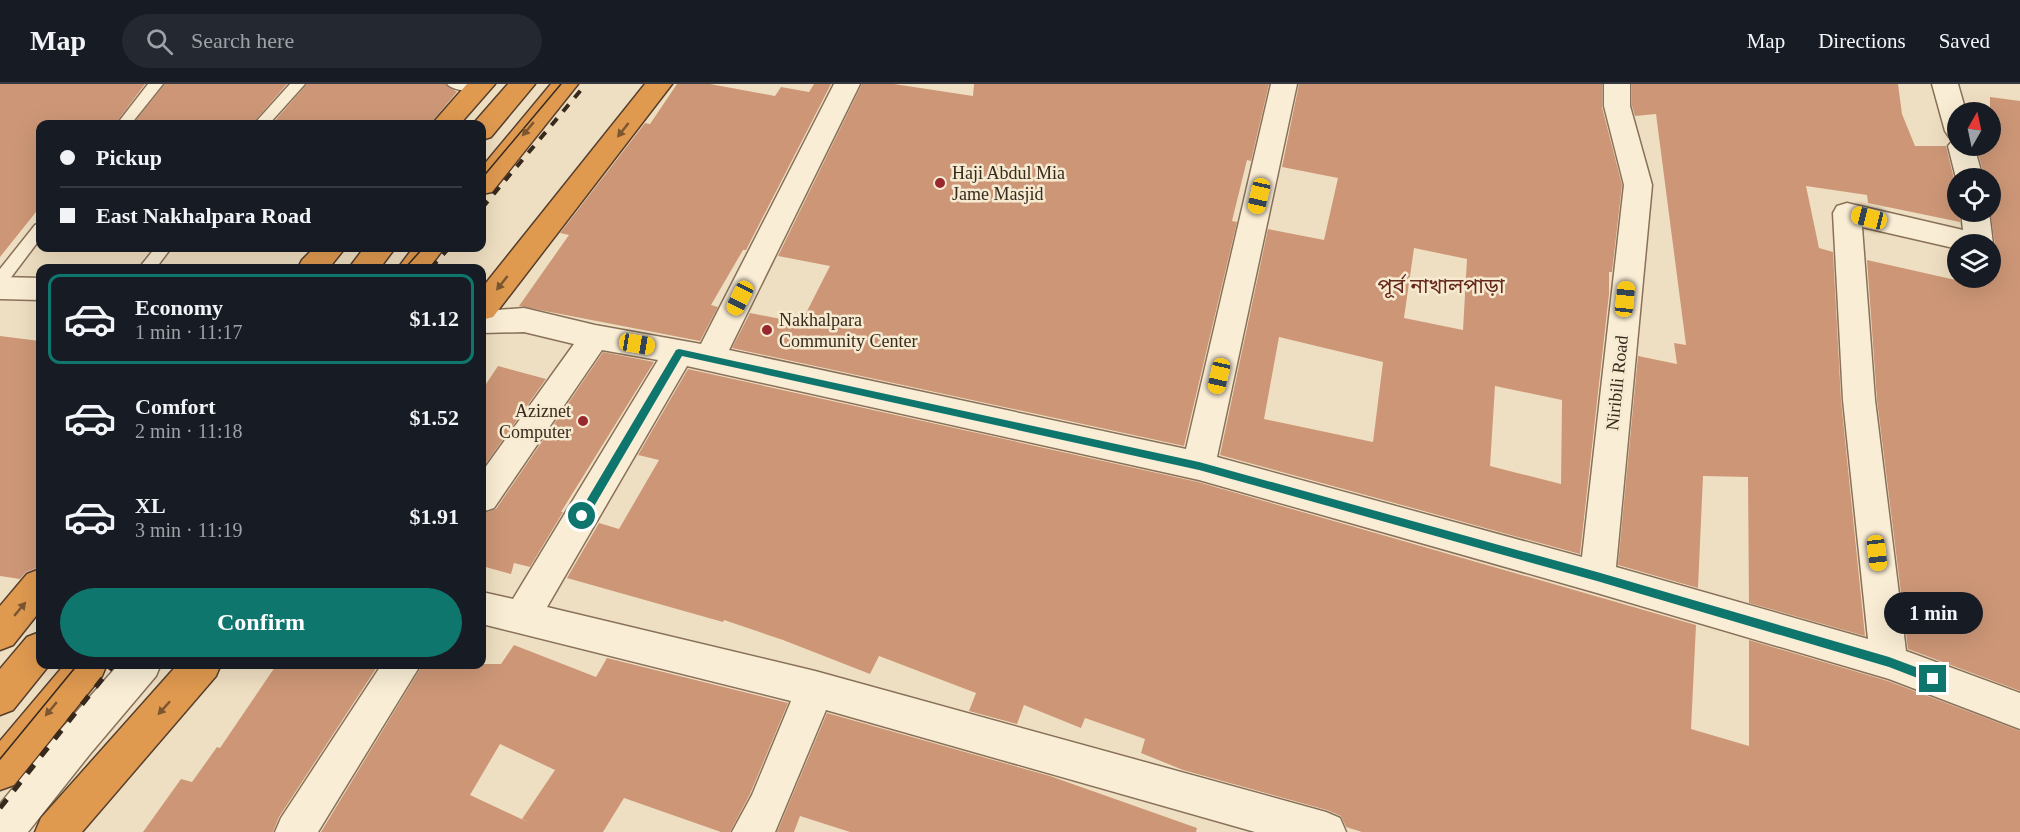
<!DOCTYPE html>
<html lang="en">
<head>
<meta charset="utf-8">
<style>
	:root { --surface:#171b24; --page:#242831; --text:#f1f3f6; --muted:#9ea1a6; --line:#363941; --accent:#0f766e }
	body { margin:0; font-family:"Times New Roman","Noto Sans Bengali",serif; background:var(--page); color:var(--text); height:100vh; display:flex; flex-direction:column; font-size:22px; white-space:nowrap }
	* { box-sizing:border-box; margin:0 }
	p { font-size:20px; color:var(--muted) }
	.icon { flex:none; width:33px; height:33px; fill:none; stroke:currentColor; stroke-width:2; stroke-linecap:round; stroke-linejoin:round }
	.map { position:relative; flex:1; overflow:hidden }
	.panel { position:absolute; left:36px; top:180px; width:450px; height:405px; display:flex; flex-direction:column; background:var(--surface); border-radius:12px; box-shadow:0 6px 24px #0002 }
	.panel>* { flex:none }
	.top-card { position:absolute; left:36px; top:36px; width:450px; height:132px; border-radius:12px; box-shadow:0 6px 24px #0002; display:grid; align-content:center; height:132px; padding:0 24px; background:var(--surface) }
	.needle { width:39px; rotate:9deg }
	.controls { position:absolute; left:1947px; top:18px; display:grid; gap:12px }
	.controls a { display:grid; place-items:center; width:54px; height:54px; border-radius:50%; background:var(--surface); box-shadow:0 6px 24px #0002; font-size:30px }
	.end { position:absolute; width:27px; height:27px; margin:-14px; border:8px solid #0f766e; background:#fff; box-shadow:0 0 0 3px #fff }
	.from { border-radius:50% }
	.bubble { position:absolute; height:42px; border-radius:21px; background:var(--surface); box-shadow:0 6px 24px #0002; font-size:20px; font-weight:600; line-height:42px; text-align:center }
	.car { position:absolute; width:18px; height:36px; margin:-18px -9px; border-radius:8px; box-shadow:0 0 4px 2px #0007; background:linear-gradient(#f5c518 24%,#345 0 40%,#f5c518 0 76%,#345 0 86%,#f5c518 0) }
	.top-card b { display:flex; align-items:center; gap:21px; height:57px; font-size:22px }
	.top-card b+b { border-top:2px solid var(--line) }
	.top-card i { width:15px; height:15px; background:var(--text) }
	ul { padding:10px 0 0; list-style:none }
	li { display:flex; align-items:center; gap:18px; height:90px; margin:0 12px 9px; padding:0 12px; border:3px solid transparent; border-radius:12px }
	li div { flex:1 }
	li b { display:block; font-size:22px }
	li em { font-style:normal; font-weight:600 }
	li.selected { border-color:var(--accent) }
	li>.icon { width:54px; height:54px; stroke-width:1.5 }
	.cta { display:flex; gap:12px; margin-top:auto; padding:12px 24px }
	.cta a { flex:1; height:69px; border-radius:36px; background:var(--accent); color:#fff; font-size:24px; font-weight:600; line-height:69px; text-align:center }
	header { display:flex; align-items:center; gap:36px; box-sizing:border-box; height:84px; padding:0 30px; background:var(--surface); border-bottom:2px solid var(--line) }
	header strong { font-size:28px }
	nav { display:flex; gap:33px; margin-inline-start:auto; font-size:21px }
	.search { width:420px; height:54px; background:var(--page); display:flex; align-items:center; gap:15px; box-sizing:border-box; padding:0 21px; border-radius:33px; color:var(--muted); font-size:22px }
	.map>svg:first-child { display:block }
	.building { fill:#cd9777; fill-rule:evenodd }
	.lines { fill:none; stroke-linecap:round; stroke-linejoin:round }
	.service-casing { stroke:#897059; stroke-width:3 }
	.minor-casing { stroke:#897059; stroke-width:3 }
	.motorway-casing { stroke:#563e2d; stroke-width:3 }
	.service { fill:#f9edd5; fill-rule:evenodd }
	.minor { fill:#f9edd5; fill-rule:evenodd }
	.motorway { fill:#e09a50; fill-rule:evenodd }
	.tram { stroke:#38291d; stroke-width:1.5 }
	.rail-far1 { stroke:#38291d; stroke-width:4; stroke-dasharray:9 9; stroke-linecap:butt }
	.rail { stroke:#38291d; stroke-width:5; stroke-dasharray:11 11; stroke-linecap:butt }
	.oneway { fill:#7b5631 }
	.route { fill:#0f766e }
	.poi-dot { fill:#99282e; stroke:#f6ead1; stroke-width:2 }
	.labels { text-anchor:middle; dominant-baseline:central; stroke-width:5; stroke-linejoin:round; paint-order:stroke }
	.poi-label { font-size:18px; fill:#38291d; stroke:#f6ead1; text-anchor:start }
	.street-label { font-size:18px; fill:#38291d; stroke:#f6ead1 }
	.quarter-label { font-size:21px; fill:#65281c; stroke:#f6ead1 }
</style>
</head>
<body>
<header>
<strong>Map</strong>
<div class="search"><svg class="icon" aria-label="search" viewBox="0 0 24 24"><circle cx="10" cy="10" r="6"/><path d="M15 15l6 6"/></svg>Search here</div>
<nav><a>Map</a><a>Directions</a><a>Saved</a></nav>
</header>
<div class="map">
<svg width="2020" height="748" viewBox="0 0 2020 748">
	<rect width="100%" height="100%" fill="#efdfc2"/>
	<g class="building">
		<path d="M 0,0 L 145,0 L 115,40 L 40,40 L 40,123 L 0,173 Z"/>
		<path d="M 165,0 L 287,0 L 252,40 L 133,40 Z"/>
		<path d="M 307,0 L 445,0 L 457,8 L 430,40 L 272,40 Z"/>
		<path d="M 677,0 L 710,0 L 775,12 L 781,3 L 809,8 L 814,0 L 831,0 L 746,166 L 743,166 L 711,221 L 718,223 L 700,257 L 519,222 L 569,151 L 560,149 L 645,39 L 650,40 Z"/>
		<path d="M 862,0 L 894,0 L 973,12 L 974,0 L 1269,0 L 1251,77 L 1247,76 L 1232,137 L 1237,138 L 1184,362 L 732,264 L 750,229 L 801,239 L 830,182 L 778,172 Z"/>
		<path d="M 1299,0 L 1602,0 L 1602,23 L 1622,101 L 1612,188 L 1609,188 L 1609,210 L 1580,470 L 1220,371 L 1268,145 L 1324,156 L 1338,94 L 1282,83 ZM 1414,164 L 1467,175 L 1463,246 L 1404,234 ZM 1279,253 L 1383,278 L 1373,358 L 1264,335 ZM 1495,302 L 1562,316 L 1561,400 L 1490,382 Z"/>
		<path d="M 1632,0 L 1898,0 L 1902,30 L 1915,62 L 1946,62 L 1954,95 L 1958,98 L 1960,138 L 1868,119 L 1867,111 L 1806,102 L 1819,164 L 1833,168 L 1841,316 L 1865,552 L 1749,519 L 1748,393 L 1703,392 L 1698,504 L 1618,481 L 1638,272 L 1677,280 L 1674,259 L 1686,261 L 1656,30 L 1635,32 L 1632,22 Z"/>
		<path d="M 1990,13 L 2020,17 L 2020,607 L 1908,565 L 1877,316 L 1867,176 L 1960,197 L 1960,194 L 1990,194 L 1990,167 L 1995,160 L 1990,126 L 1990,94 L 1985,94 L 1976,62 L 1990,62 Z"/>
		<path d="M 0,252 L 40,257 L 40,483 L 26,488 L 20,495 L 0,492 Z"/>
		<path d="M 603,268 L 654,278 L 561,428 L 563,428 L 530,483 L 514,479 L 511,490 L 482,482 L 482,430 L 496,425 Z"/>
		<path d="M 498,282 L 546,295 L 482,385 L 482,306 Z"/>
		<path d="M 688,285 L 1198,398 L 1696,541 L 1691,645 L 1749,662 L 1749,556 L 1888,597 L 2020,647 L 2020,748 L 1362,748 L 1346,743 L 1341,732 L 1327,726 L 1183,686 L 1141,669 L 1145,655 L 1085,634 L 1081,644 L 1024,621 L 1017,640 L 969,627 L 976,609 L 879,572 L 870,590 L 783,556 L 724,536 L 723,538 L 567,494 L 599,439 L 619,445 L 659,376 L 638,371 Z"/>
		<path d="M 514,561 L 596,593 L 607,574 L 788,619 L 750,710 L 730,748 L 721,748 L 624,714 L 603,748 L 321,748 L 423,580 L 501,580 ZM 500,660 L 555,686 L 522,735 L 532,740 L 470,711 Z"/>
		<path d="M 277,580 L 379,580 L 279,733 L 273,748 L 143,748 L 181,695 L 192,698 L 217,663 L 220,664 Z"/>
		<path d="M 827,629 L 1050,692 L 1197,744 L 1196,748 L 850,748 L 800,732 L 794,748 L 777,748 Z"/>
	</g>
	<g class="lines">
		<g class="service-casing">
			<g id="service">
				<path d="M 148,0 L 163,0 L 131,40 L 117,40 Z"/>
				<path d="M 290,0 L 305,0 L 269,40 L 254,40 Z"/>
				<path d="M 447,0 L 479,0 L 480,2 C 473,9 454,7 447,0 Z"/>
				<path d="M 40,139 L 40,155 L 6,200 L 0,202 L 0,185 L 35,141 Z"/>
				<path d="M 155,164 L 171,164 L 156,184 L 139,184 Z"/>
			</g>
		</g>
		<g class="minor-casing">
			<g id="minor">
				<path d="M 834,0 L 860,0 L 729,266 L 1186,365 L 1271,0 L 1297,0 L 1217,373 L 1582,473 L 1624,101 L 1604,22 L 1604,0 L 1630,0 L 1630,22 L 1652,101 L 1616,483 L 1868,555 L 1843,316 L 1833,129 L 1837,122 L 1847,119 L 1963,146 L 1961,128 L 1989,128 L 1993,160 L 1990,165 L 1990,160 L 1958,160 L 1958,165 L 1862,143 L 1875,316 L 1906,567 L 2020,609 L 2020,645 L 1889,595 L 1597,509 L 1199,396 L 687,282 L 547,523 L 815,587 L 1326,728 L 1340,734 L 1346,748 L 1255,748 L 826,626 L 775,748 L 732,748 L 752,711 L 791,617 L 482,540 L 482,508 L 513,515 L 658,276 L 602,266 L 494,424 L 482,428 L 482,388 L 574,260 L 524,248 L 482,249 L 482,227 L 524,224 L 595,241 L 701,260 Z"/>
				<path d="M 1932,0 L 1958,0 L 1966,28 L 1958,28 L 1958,62 L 1974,62 L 1983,94 L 1958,96 L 1956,94 L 1948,62 L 1954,55 L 1949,53 L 1945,47 Z"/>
				<path d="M 0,193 L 40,194 L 40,216 L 0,215 Z"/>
				<path d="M 119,580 L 161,580 L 156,592 L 90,670 L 28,748 L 0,748 L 0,720 L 62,644 Z"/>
				<path d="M 382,580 L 421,580 L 318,748 L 275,748 L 281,734 Z"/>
			</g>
		</g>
		<g class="motorway-casing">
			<g id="motorway">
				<path d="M 467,0 L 495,0 L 460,40 L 432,40 Z"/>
				<path d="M 508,0 L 535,0 L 491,53 L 482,56 L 482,40 L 473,40 Z"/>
				<path d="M 551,0 L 578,0 L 492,108 L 482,110 L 482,83 Z"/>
				<path d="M 645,0 L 672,0 L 493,233 L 482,236 L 482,204 Z"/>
				<path d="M 314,164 L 345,164 L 329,184 L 298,184 L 302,176 Z"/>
				<path d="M 364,164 L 395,164 L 380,184 L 349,184 Z"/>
				<path d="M 413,164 L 444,164 L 429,184 L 398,184 Z"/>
				<path d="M 40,485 L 40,527 L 13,561 L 0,566 L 0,522 L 27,490 Z"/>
				<path d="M 40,548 L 40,580 L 50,580 L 13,626 L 0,631 L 0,585 L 27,553 Z"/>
				<path d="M 65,580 L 107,580 L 102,592 L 14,701 L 0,706 L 0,657 Z"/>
				<path d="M 178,580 L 221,580 L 216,592 L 82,748 L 35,748 L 41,734 Z"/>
			</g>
		</g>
		<use href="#service" class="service"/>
		<use href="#minor" class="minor"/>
		<use href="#motorway" class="motorway"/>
		<g class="tram">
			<path d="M 482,94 L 561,0"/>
			<path d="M 405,184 L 423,164"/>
			<path d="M 0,675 L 78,580"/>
		</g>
		<g class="rail-far1">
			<path d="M 482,124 L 586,0"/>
			<path d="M 431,184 L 449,164"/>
		</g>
		<path class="rail" d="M 0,724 L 114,580"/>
	</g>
	<defs><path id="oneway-solid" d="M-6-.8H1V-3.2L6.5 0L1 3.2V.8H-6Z" transform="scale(1.5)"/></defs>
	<g class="oneway">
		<use href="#oneway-solid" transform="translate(528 45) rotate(130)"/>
		<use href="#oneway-solid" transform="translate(623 46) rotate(128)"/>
		<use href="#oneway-solid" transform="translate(502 199) rotate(128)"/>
		<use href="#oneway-solid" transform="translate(20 525) rotate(-50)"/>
		<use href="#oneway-solid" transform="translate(164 624) rotate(132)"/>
		<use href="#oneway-solid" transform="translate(51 625) rotate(130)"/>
	</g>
	<path class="route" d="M 679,265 L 1199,378 L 1597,488 L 1889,573 L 1937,591 L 1938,595 L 1933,600 L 1889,583 L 1597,497 L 1199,386 L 682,272 L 586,436 L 579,436 L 579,429 L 676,266 Z"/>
	<g class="poi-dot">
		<circle cx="940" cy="99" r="6"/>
		<circle cx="767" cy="246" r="6"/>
		<circle cx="583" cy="337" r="6"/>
	</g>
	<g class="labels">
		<g class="poi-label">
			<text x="952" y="89">Haji Abdul Mia<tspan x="952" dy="21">Jame Masjid</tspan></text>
			<text x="779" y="236">Nakhalpara<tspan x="779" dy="21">Community Center</tspan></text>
			<text x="571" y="327" text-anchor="end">Aziznet<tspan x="571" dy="21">Computer</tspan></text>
		</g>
		<g class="street-label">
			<text transform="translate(1617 299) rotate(-84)">Niribili Road</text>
		</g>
		<g class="quarter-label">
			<text x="1441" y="202">পূর্ব নাখালপাড়া</text>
		</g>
	</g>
</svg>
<div class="controls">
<a><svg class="needle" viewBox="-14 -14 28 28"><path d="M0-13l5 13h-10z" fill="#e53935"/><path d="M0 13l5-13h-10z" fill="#9ea1a6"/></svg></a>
<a><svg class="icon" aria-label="locate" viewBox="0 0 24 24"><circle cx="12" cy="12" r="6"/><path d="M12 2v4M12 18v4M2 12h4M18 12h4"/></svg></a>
<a><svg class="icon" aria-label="layers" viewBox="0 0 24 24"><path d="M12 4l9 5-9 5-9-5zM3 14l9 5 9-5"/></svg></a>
</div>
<i class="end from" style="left:582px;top:432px"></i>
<i class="end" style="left:1933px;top:595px"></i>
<div class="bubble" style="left:1884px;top:508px;width:99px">1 min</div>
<i class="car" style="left:1259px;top:112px;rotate:193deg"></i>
<i class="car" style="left:1869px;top:134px;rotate:284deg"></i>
<i class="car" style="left:740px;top:214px;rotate:207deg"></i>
<i class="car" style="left:1625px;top:215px;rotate:6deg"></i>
<i class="car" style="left:637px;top:260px;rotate:100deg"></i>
<i class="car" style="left:1219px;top:292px;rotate:193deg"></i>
<i class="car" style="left:1877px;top:469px;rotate:173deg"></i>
<div class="top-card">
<b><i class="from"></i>Pickup</b>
<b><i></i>East Nakhalpara Road</b>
</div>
<section class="panel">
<ul>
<li class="selected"><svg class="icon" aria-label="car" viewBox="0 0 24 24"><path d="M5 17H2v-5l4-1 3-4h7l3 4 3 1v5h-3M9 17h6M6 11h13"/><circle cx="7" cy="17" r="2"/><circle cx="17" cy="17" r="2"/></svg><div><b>Economy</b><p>1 min · 11:17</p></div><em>$1.12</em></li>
<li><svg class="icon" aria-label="car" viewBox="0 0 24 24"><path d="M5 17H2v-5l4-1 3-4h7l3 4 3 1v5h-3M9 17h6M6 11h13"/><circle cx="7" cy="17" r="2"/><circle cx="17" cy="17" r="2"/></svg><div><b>Comfort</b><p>2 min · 11:18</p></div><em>$1.52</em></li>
<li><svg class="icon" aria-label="car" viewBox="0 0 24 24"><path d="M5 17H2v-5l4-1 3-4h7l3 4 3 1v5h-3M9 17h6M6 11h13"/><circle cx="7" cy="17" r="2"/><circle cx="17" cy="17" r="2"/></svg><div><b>XL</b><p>3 min · 11:19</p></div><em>$1.91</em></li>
</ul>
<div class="cta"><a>Confirm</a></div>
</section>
</div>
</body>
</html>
